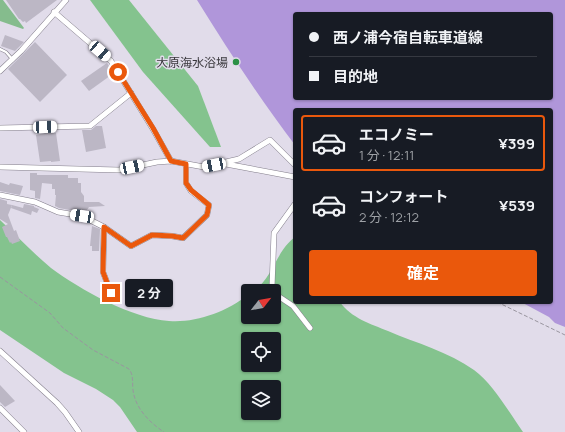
<!DOCTYPE html>
<html lang="ja">
<head>
<meta charset="utf-8">
<style>
	:root { --surface:#171b24; --page:#20242c; --text:#f1f3f6; --muted:#9ea1a6; --line:#363941; --accent:#ea580c }
	body { margin:0; font-family:Manrope,"Noto Sans JP",sans-serif; background:var(--page); color:var(--text); height:100vh; display:flex; flex-direction:column; font-size:15px; white-space:nowrap }
	* { box-sizing:border-box; margin:0 }
	p { font-size:13px; color:var(--muted) }
	.icon { flex:none; width:22px; height:22px; fill:none; stroke:currentColor; stroke-width:2; stroke-linecap:round; stroke-linejoin:round }
	.map { position:relative; flex:1; overflow:hidden }
	.panel { position:absolute; left:293px; top:108px; width:260px; height:196px; display:flex; flex-direction:column; background:var(--surface); border-radius:4px; box-shadow:0 1px 3px #0004 }
	.panel>* { flex:none }
	.top-card { position:absolute; left:293px; top:12px; width:260px; height:88px; border-radius:4px; box-shadow:0 1px 3px #0004; display:grid; align-content:center; height:88px; padding:0 16px; background:var(--surface) }
	.needle { width:26px; rotate:59deg }
	.buttons { position:absolute; left:241px; top:284px; display:grid; gap:8px }
	.buttons a { display:grid; place-items:center; width:40px; height:40px; border-radius:4px; background:var(--surface); box-shadow:0 1px 3px #0004; font-size:20px }
	.end { position:absolute; width:18px; height:18px; margin:-9px; border:5px solid #ea580c; background:#fff; box-shadow:0 0 0 2px #fff }
	.from { border-radius:50% }
	.bubble { position:absolute; height:28px; border-radius:4px; background:var(--surface); box-shadow:0 1px 3px #0004; font-size:13px; font-weight:700; line-height:28px; text-align:center }
	.car { position:absolute; width:12px; height:24px; margin:-12px -6px; border-radius:5px; box-shadow:0 0 3px 1px #0007; background:linear-gradient(#fff 24%,#345 0 40%,#fff 0 76%,#345 0 86%,#fff 0) }
	.top-card b { display:flex; align-items:center; gap:14px; height:38px; font-size:15px }
	.top-card b+b { border-top:1px solid var(--line) }
	.top-card i { width:10px; height:10px; background:var(--text) }
	ul { padding:7px 0 0; list-style:none }
	li { display:flex; align-items:center; gap:12px; height:56px; margin:0 8px 6px; padding:0 8px; border:2px solid transparent; border-radius:4px }
	li div { flex:1 }
	li b { display:block; font-size:15px }
	li em { font-style:normal; font-weight:700 }
	li.selected { border-color:var(--accent) }
	li>.icon { width:36px; height:36px; stroke-width:1.5 }
	.button { display:flex; gap:8px; margin-top:auto; padding:8px 16px }
	.button a { flex:1; height:46px; border-radius:4px; background:var(--accent); color:#fff; font-size:16px; font-weight:700; line-height:46px; text-align:center }
	.map>svg:first-child { display:block }
	.green { fill:#85bc8d }
	.forest { fill:#84c38e; fill-rule:evenodd }
	.water { fill:#b096da; fill-rule:evenodd }
	.building { fill:#bcb7c5 }
	.lines { fill:none; stroke-linecap:round; stroke-linejoin:round }
	.lane-casing { stroke:#837e8b; stroke-width:3.5 }
	.street-casing { stroke:#837e8b; stroke-width:6 }
	.path { stroke:#99959f; stroke-width:1; stroke-dasharray:4 2; stroke-linecap:butt }
	.lane { stroke:#fff; stroke-width:2.5 }
	.street { stroke:#fff; stroke-width:5 }
	.route { stroke:#ea580c; stroke-width:5 }
	.poi-dot { fill:#2b9046; stroke:#e1dcea; stroke-width:1.5 }
	.labels { text-anchor:middle; dominant-baseline:central; stroke-width:3; stroke-linejoin:round; paint-order:stroke }
	.poi-label { font-size:12px; fill:#39373c; stroke:#e1dcea; text-anchor:end }
</style>
</head>
<body>
<div class="map">
<svg width="565" height="432" viewBox="0 0 565 432">
	<rect width="100%" height="100%" fill="#e1dcea"/>
	<path class="green" d="M 0,0 L 3,0 L 24,28 L 23,29 L 0,21 Z"/>
	<g class="forest">
		<path d="M 90,0 L 129,0 L 198,86 L 221,147 L 210,147 L 143,72 Z"/>
		<path d="M 0,220 C 17,236 33,253 51,268 C 79,289 133,319 169,321 C 196,323 226,312 248,295 L 248,317 L 274,317 L 274,291 L 254,291 C 274,276 276,251 295,237 L 295,302 L 340,302 C 351,318 371,324 388,331 C 416,343 449,352 474,370 C 493,384 509,412 523,432 L 137,432 L 120,407 L 113,400 L 96,389 L 64,373 L 0,330 ZM 248,339 L 274,339 L 274,365 L 248,365 ZM 248,387 L 274,387 L 274,413 L 248,413 Z"/>
	</g>
	<path class="water" d="M 197,0 L 565,0 L 565,327 L 555,323 L 549,317 L 521,302 L 551,302 L 551,110 L 295,110 L 295,145 C 260,99 228,50 197,0 ZM 295,14 L 551,14 L 551,98 L 295,98 Z"/>
	<g class="building">
		<path d="M 6,0 L 57,0 L 26,23 L 25,21 L 23,22 L 20,19 L 19,19 Z"/>
		<path d="M 5,35 L 24,42 L 15,51 L 1,46 Z"/>
		<path d="M 35,42 L 67,75 L 40,102 L 8,69 Z"/>
		<path d="M 107,63 L 114,73 L 89,91 L 81,81 Z"/>
		<path d="M 96,126 L 102,126 L 106,148 L 86,152 L 82,130 L 91,130 Z"/>
		<path d="M 50,132 L 56,133 L 60,161 L 51,162 L 51,161 L 40,162 L 36,135 Z"/>
		<path d="M 30,173 L 37,173 L 37,175 L 68,175 L 68,178 L 78,178 L 78,183 L 81,183 L 81,192 L 84,196 L 84,202 L 99,202 L 105,206 L 89,207 L 85,213 L 59,208 L 55,206 L 56,195 L 55,195 L 55,189 L 52,189 L 52,184 L 42,183 L 40,199 L 35,198 L 35,191 L 30,190 Z"/>
		<path d="M 0,182 L 9,185 L 10,183 L 23,186 L 20,195 L 0,191 Z"/>
		<path d="M 0,199 L 7,201 L 7,204 L 12,205 L 8,215 L 14,231 L 16,230 L 20,241 L 12,244 L 11,242 L 10,243 L 7,237 L 6,237 L 2,227 L 8,224 L 0,219 Z"/>
		<path d="M 24,204 L 34,206 L 34,207 L 39,209 L 37,213 L 32,211 L 31,215 L 11,208 L 12,205 L 23,208 Z"/>
		<path d="M 92,226 L 100,229 L 99,251 L 92,251 L 92,246 L 90,246 Z"/>
		<path d="M 0,385 L 15,401 L 5,407 L 0,402 Z"/>
	</g>
	<g class="lines">
		<g class="lane-casing">
			<path id="lane" d="M 0,49 L 6,52 L 13,60"/>
		</g>
		<g class="street-casing">
			<g id="street">
				<path d="M 54,12 L 111,61 L 153,129 L 171,161"/>
				<path d="M 0,71 L 21,51 L 66,0"/>
				<path d="M 0,128 L 90,126 L 131,93"/>
				<path d="M 226,164 L 295,177"/>
				<path d="M 0,167 L 119,170 L 157,162 L 171,161 L 204,167 L 239,159 L 270,140 L 295,165"/>
				<path d="M 0,195 L 35,202 L 58,212 L 82,216 L 104,227 L 131,246 L 152,235 L 172,236 L 183,238 L 207,215 L 209,205 L 191,191 L 186,183 L 186,164"/>
				<path d="M 295,204 L 274,233 L 272,287 L 278,296 L 293,306 L 310,328"/>
				<path d="M 104,227 L 103,272 L 111,293"/>
				<path d="M 0,351 L 57,403 L 65,412 L 79,432"/>
				<path d="M 0,408 L 24,432"/>
			</g>
		</g>
		<g class="path">
			<path d="M 0,277 L 50,313 L 63,328 L 93,350 L 129,369 C 134,376 132,382 133,390 C 135,408 150,423 164,432"/>
			<path d="M 497,302 L 565,335"/>
		</g>
		<use href="#lane" class="lane"/>
		<use href="#street" class="street"/>
	</g>
	<g class="lines">
		<path class="route" d="M 111,293 L 103,272 L 104,227 L 131,246 L 152,235 L 172,236 L 183,238 L 207,215 L 209,205 L 191,190 L 186,183 L 186,164 L 171,161 L 153,128 L 118,72"/>
	</g>
	<circle class="poi-dot" cx="236" cy="62" r="4"/>
	<g class="labels">
		<g class="poi-label">
			<text x="228" y="62">大原海水浴場</text>
		</g>
	</g>
</svg>
<div class="buttons">
<a><svg class="needle" viewBox="-14 -14 28 28"><path d="M0-13l5 13h-10z" fill="#e53935"/><path d="M0 13l5-13h-10z" fill="#9ea1a6"/></svg></a>
<a><svg class="icon" aria-label="locate" viewBox="0 0 24 24"><circle cx="12" cy="12" r="6"/><path d="M12 2v4M12 18v4M2 12h4M18 12h4"/></svg></a>
<a><svg class="icon" aria-label="layers" viewBox="0 0 24 24"><path d="M12 4l9 5-9 5-9-5zM3 14l9 5 9-5"/></svg></a>
</div>
<i class="end from" style="left:118px;top:72px"></i>
<i class="end" style="left:111px;top:293px"></i>
<div class="bubble" style="left:125px;top:279px;width:48px">2 分</div>
<i class="car" style="left:100px;top:51px;rotate:131deg"></i>
<i class="car" style="left:45px;top:127px;rotate:88deg"></i>
<i class="car" style="left:214px;top:165px;rotate:259deg"></i>
<i class="car" style="left:132px;top:167px;rotate:78deg"></i>
<i class="car" style="left:82px;top:216px;rotate:279deg"></i>
<div class="top-card">
<b><i class="from"></i>西ノ浦今宿自転車道線</b>
<b><i></i>目的地</b>
</div>
<section class="panel">
<ul>
<li class="selected"><svg class="icon" aria-label="car" viewBox="0 0 24 24"><path d="M5 17H2v-5l4-1 3-4h7l3 4 3 1v5h-3M9 17h6M6 11h13"/><circle cx="7" cy="17" r="2"/><circle cx="17" cy="17" r="2"/></svg><div><b>エコノミー</b><p>1 分 · 12:11</p></div><em>¥399</em></li>
<li><svg class="icon" aria-label="car" viewBox="0 0 24 24"><path d="M5 17H2v-5l4-1 3-4h7l3 4 3 1v5h-3M9 17h6M6 11h13"/><circle cx="7" cy="17" r="2"/><circle cx="17" cy="17" r="2"/></svg><div><b>コンフォート</b><p>2 分 · 12:12</p></div><em>¥539</em></li>
</ul>
<div class="button"><a>確定</a></div>
</section>
</div>
</body>
</html>
